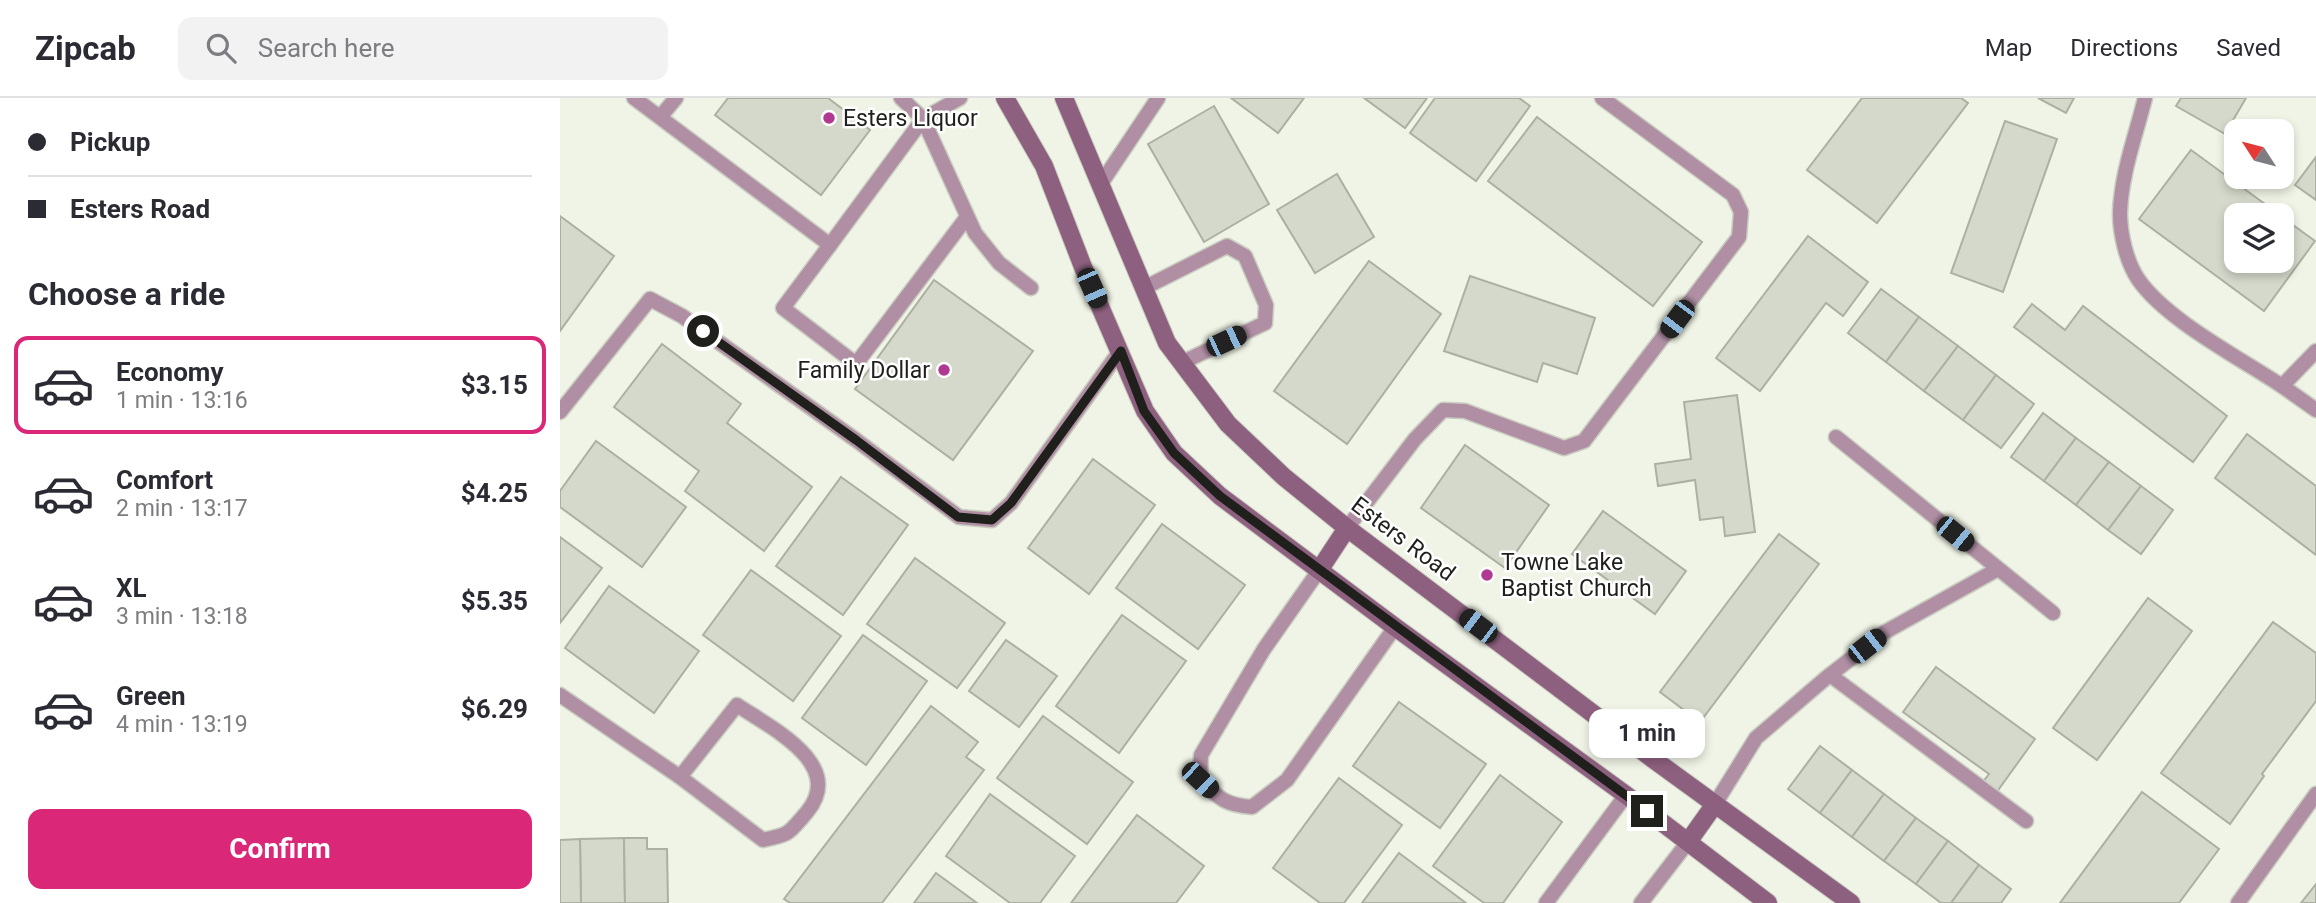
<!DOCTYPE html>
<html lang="en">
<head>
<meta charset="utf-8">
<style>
	:root { --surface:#fff; --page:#f2f2f3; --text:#2b2b33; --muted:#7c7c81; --line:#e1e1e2; --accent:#db2777 }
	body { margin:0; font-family:Roboto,sans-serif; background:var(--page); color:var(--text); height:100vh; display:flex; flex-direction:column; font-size:26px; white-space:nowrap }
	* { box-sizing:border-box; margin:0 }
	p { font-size:23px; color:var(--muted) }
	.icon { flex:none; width:38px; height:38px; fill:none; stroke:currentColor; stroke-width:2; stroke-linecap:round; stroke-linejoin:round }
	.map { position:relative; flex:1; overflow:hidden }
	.details { display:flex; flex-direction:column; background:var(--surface); width:560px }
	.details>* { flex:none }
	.banner { display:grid; align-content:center; height:154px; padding:0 28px; background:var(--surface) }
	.needle { width:46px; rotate:306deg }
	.buttons { position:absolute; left:1664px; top:21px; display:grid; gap:14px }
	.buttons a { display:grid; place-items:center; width:70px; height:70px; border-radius:14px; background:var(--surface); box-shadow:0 4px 10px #0003; font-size:35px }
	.end { position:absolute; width:32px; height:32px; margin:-16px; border:9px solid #1f201b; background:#fff; box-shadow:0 0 0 4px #fff }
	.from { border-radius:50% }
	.bubble { position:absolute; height:49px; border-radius:14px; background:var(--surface); box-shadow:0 4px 10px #0003; font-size:23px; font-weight:700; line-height:49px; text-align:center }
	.car { position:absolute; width:21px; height:42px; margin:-21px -10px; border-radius:9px; box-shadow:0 0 5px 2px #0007; background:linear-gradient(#222 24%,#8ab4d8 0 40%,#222 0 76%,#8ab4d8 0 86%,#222 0) }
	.banner b { display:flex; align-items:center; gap:24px; height:66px; font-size:26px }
	.banner b+b { border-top:2px solid var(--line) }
	.banner i { width:18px; height:18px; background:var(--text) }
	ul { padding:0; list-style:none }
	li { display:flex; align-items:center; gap:21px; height:98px; margin:0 14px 10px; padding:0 14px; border:4px solid transparent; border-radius:14px }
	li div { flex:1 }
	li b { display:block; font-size:26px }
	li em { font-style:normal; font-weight:700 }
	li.on { border-color:var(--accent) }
	li>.icon { width:63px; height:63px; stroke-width:1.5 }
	h2 { padding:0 28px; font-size:32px; line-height:84px }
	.button { display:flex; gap:14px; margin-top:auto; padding:14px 28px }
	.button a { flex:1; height:80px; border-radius:14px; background:var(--accent); color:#fff; font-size:28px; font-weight:700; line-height:80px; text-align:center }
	header { display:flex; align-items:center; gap:42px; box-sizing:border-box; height:98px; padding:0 35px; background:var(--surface); border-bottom:2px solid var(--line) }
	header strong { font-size:33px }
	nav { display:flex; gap:38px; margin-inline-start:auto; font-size:24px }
	.search { width:490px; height:63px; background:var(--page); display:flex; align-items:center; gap:18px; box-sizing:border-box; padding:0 24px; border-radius:14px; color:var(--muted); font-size:26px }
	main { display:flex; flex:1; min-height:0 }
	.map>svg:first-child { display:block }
	.building { fill:#d5d9cb; stroke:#acb0a3; stroke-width:2 }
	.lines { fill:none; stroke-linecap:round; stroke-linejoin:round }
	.service-casing { stroke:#cacec1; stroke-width:17 }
	.secondary-casing { stroke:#cacec1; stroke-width:20 }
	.service { stroke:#b08fa4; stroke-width:14 }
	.secondary { stroke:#8e607f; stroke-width:18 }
	.route { stroke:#1f201b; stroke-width:9 }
	.poi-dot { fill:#b03a91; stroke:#fff; stroke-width:2.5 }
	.labels { text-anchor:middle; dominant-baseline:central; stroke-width:5; stroke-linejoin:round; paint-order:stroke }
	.poi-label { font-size:23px; fill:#1f201b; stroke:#fff; text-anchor:start }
	.street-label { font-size:23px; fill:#1f201b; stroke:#fff }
</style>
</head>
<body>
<header>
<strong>Zipcab</strong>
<div class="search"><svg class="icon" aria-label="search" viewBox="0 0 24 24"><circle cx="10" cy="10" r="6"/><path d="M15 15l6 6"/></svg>Search here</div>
<nav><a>Map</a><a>Directions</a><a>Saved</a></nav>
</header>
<main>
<section class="details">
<div class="banner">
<b><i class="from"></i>Pickup</b>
<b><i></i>Esters Road</b>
</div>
<h2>Choose a ride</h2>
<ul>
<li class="on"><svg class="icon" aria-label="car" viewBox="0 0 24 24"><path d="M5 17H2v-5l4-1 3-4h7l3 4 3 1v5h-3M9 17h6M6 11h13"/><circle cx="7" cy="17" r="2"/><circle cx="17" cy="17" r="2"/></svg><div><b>Economy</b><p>1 min · 13:16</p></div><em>$3.15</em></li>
<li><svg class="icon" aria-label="car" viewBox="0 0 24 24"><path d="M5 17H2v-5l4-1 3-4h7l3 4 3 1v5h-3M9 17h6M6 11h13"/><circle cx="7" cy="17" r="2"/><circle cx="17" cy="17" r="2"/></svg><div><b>Comfort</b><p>2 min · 13:17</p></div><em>$4.25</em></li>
<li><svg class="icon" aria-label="car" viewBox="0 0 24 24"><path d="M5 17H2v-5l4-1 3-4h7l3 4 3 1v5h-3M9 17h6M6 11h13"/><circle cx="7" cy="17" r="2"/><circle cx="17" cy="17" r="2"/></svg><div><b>XL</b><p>3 min · 13:18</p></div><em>$5.35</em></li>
<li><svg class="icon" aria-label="car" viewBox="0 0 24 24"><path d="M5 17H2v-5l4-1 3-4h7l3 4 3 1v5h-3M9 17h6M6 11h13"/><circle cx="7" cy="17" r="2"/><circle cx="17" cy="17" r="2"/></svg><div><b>Green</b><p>4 min · 13:19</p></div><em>$6.29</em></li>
</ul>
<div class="button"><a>Confirm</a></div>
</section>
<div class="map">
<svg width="1756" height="805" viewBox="0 0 1756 805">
	<rect width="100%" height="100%" fill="#f0f4e6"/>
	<g class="building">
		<path d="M 168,0 L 268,0 L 310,32 L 261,97 L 155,17 Z"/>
		<path d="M 671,0 L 744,0 L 718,35 Z"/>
		<path d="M 804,0 L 867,0 L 845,30 Z"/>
		<path d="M 875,0 L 959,0 L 970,8 L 916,83 L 850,35 Z"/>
		<path d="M 1302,0 L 1401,0 L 1408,5 L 1317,125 L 1247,72 Z"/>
		<path d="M 1478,0 L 1514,0 L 1506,15 Z"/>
		<path d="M 1621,0 L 1686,0 L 1665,36 L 1616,8 Z"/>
		<path d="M 654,8 L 709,106 L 644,144 L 588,46 Z"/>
		<path d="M 977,19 L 1142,144 L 1093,208 L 928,83 Z"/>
		<path d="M 1445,23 L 1497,41 L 1443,194 L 1391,175 Z"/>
		<path d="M 1631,52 L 1720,117 L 1676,117 L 1676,163 L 1722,163 L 1722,119 L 1755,143 L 1704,213 L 1579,121 Z"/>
		<path d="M 1756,59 L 1756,102 L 1735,87 Z"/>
		<path d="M 777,76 L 814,139 L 755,175 L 717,112 Z"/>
		<path d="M 0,118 L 54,158 L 0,233 Z"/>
		<path d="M 1248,138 L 1308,184 L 1283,218 L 1266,205 L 1200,293 L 1156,260 Z"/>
		<path d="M 809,163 L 881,216 L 787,346 L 714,293 Z"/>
		<path d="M 910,178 L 1035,220 L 1017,276 L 983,265 L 977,284 L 884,253 Z"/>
		<path d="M 374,182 L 473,253 L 393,362 L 295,291 Z"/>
		<path d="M 1321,191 L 1359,219 L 1326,264 L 1288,235 Z"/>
		<path d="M 1472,206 L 1505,232 L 1523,208 L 1667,318 L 1633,364 L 1454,229 Z"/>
		<path d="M 1359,219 L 1398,248 L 1364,293 L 1326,264 Z"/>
		<path d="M 102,246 L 181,306 L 167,325 L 252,389 L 204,453 L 125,393 L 139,373 L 54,309 Z"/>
		<path d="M 1398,248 L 1436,277 L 1403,322 L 1364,293 Z"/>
		<path d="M 1436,277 L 1474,306 L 1441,350 L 1403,322 Z"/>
		<path d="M 1177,297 L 1195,434 L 1165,438 L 1163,419 L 1140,422 L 1135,382 L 1098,388 L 1095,366 L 1131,361 L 1124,304 Z"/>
		<path d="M 1483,315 L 1516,340 L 1484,383 L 1451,359 Z"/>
		<path d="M 1687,336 L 1756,388 L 1756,457 L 1655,380 Z"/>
		<path d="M 1516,340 L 1549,364 L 1516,407 L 1484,383 Z"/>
		<path d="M 36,343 L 126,409 L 82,469 L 0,409 L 0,393 Z"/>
		<path d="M 905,347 L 989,407 L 945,470 L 861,410 Z"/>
		<path d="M 533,361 L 595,407 L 529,496 L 468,450 Z"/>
		<path d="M 1549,364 L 1581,388 L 1548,432 L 1516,407 Z"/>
		<path d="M 281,379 L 348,427 L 283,517 L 216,468 Z"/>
		<path d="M 1581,388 L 1613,412 L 1581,456 L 1548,432 Z"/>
		<path d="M 1043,413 L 1126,473 L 1095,516 L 1012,456 Z"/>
		<path d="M 602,426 L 685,487 L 638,551 L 556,490 Z"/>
		<path d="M 1219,436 L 1259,466 L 1140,624 L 1100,594 Z"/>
		<path d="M 0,439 L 42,470 L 0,525 Z"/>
		<path d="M 355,460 L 445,525 L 397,590 L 307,526 Z"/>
		<path d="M 191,472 L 281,538 L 233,603 L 143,537 Z"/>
		<path d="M 49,488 L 139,553 L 94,615 L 5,550 Z"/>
		<path d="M 1588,500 L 1632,533 L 1537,662 L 1493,630 Z"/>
		<path d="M 562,517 L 626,563 L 559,655 L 496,608 Z"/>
		<path d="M 1713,524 L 1756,555 L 1756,603 L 1702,676 L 1704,678 L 1670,726 L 1601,675 Z"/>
		<path d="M 303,537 L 367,583 L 306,667 L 242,620 Z"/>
		<path d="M 446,542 L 497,578 L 459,629 L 409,593 Z"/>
		<path d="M 1376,569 L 1475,641 L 1436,695 L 1422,685 L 1429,676 L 1343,614 Z"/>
		<path d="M 839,604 L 926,666 L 880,730 L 793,668 Z"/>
		<path d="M 371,608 L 418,644 L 406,659 L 424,672 L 322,805 L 230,805 L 224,801 Z"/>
		<path d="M 483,618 L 573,684 L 527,746 L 437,680 Z"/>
		<path d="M 1260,648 L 1292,672 L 1260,715 L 1228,691 Z"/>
		<path d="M 1292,672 L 1324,696 L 1292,739 L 1260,715 Z"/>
		<path d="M 940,677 L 1002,724 L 943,805 L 924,805 L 873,768 Z"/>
		<path d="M 779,680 L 842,727 L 784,805 L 760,805 L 713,770 Z"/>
		<path d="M 1582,694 L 1659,751 L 1619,805 L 1500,805 Z"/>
		<path d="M 430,696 L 515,758 L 480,805 L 450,805 L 386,758 Z"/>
		<path d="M 1324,696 L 1356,720 L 1324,763 L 1292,739 Z"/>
		<path d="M 577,717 L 644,768 L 616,805 L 511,805 Z"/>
		<path d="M 1356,720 L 1388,743 L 1356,786 L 1324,763 Z"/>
		<path d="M 64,740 L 65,805 L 21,805 L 20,741 Z"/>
		<path d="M 64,740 L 87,740 L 87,751 L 107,751 L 108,805 L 65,805 Z"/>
		<path d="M 20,741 L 21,805 L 0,805 L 0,742 Z"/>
		<path d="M 1388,743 L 1419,767 L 1391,805 L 1381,805 L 1356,786 Z"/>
		<path d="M 839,755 L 906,805 L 802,805 Z"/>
		<path d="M 1419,767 L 1451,791 L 1441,805 L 1391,805 Z"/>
		<path d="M 376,775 L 417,805 L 354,805 Z"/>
		<path d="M 1756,786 L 1756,805 L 1741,805 Z"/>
	</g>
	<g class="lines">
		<g class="service-casing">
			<g id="service">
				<path d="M 74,0 L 270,147 L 363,21 L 400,0"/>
				<path d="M 341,0 L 363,21 L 415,135 L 439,165 L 471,190"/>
				<path d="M 1585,0 C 1576,37 1561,76 1560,115 C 1560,135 1566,163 1578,181 C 1606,222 1680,260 1722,288 L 1756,253"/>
				<path d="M 101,18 L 116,0"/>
				<path d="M 540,87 L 598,0"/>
				<path d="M 270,147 L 223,210 L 296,266 L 407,119"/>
				<path d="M 584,190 L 667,148 L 685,158 L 706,207 L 705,225 L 621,265"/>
				<path d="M 1722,288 L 1756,312"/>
				<path d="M 0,314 L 90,201 L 122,218 L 296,342 L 399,419 L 432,422 L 451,405 L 560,253"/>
				<path d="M 1276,339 L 1493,515"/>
				<path d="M 787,430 L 855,341 L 883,312 L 905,313 L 1004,350 L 1024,343 L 1179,139 L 1181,114 L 1173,97 L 1042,0"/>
				<path d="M 760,471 L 704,551 L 641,657 L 640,682 C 660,701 665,707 692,709 L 727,682 L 835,529"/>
				<path d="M 1270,577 L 1466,723"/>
				<path d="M 0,597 L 120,679"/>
				<path d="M 177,607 C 211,630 286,666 247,714 C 228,736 231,736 203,742 L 120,679 Z"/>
				<path d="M 1155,706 L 1196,640 L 1266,580 L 1325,534 L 1438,471"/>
				<path d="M 986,805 L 1066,697"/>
				<path d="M 1081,805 L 1128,744"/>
				<path d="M 1678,805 L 1756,696"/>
			</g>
		</g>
		<g class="secondary-casing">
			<g id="secondary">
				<path d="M 445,0 L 484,68 L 523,169 L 585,313 L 614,355 L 660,398 L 835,529 L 1066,697 L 1208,805"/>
				<path d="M 504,0 L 607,245 L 668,326 L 724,379 L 787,430 L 1093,661 L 1291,805"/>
				<path d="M 760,471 L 787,430"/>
				<path d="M 1128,744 L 1155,706"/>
			</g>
		</g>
		<use href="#service" class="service"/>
		<use href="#secondary" class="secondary"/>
	</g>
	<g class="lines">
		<path class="route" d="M 143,233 L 296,342 L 398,419 L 432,422 L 451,405 L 561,253 L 584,313 L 614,355 L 660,398 L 1087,713"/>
	</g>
	<g class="poi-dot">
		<circle cx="269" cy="20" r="7"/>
		<circle cx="384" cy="272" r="7"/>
		<circle cx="927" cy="477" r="7"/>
	</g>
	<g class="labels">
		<g class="poi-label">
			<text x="283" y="20">Esters Liquor</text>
			<text x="370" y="272" text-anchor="end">Family Dollar</text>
			<text x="941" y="464">Towne Lake<tspan x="941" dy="26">Baptist Church</tspan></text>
		</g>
		<g class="street-label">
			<text transform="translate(843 441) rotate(37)">Esters Road</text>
		</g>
	</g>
</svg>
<div class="buttons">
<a><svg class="needle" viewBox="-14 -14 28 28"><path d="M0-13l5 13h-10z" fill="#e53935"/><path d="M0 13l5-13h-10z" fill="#7c7c81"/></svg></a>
<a><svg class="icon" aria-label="layers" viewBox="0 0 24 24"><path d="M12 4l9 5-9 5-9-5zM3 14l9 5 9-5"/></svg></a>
</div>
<i class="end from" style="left:143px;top:233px"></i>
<i class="end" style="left:1087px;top:713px"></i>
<div class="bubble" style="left:1029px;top:611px;width:116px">1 min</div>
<i class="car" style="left:532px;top:190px;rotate:156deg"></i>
<i class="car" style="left:1117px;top:221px;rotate:217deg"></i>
<i class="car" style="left:666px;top:243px;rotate:65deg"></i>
<i class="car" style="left:1395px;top:436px;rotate:129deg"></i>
<i class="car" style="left:918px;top:528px;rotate:307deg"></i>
<i class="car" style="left:1307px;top:548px;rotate:52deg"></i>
<i class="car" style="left:640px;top:682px;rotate:133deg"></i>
</div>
</main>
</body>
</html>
